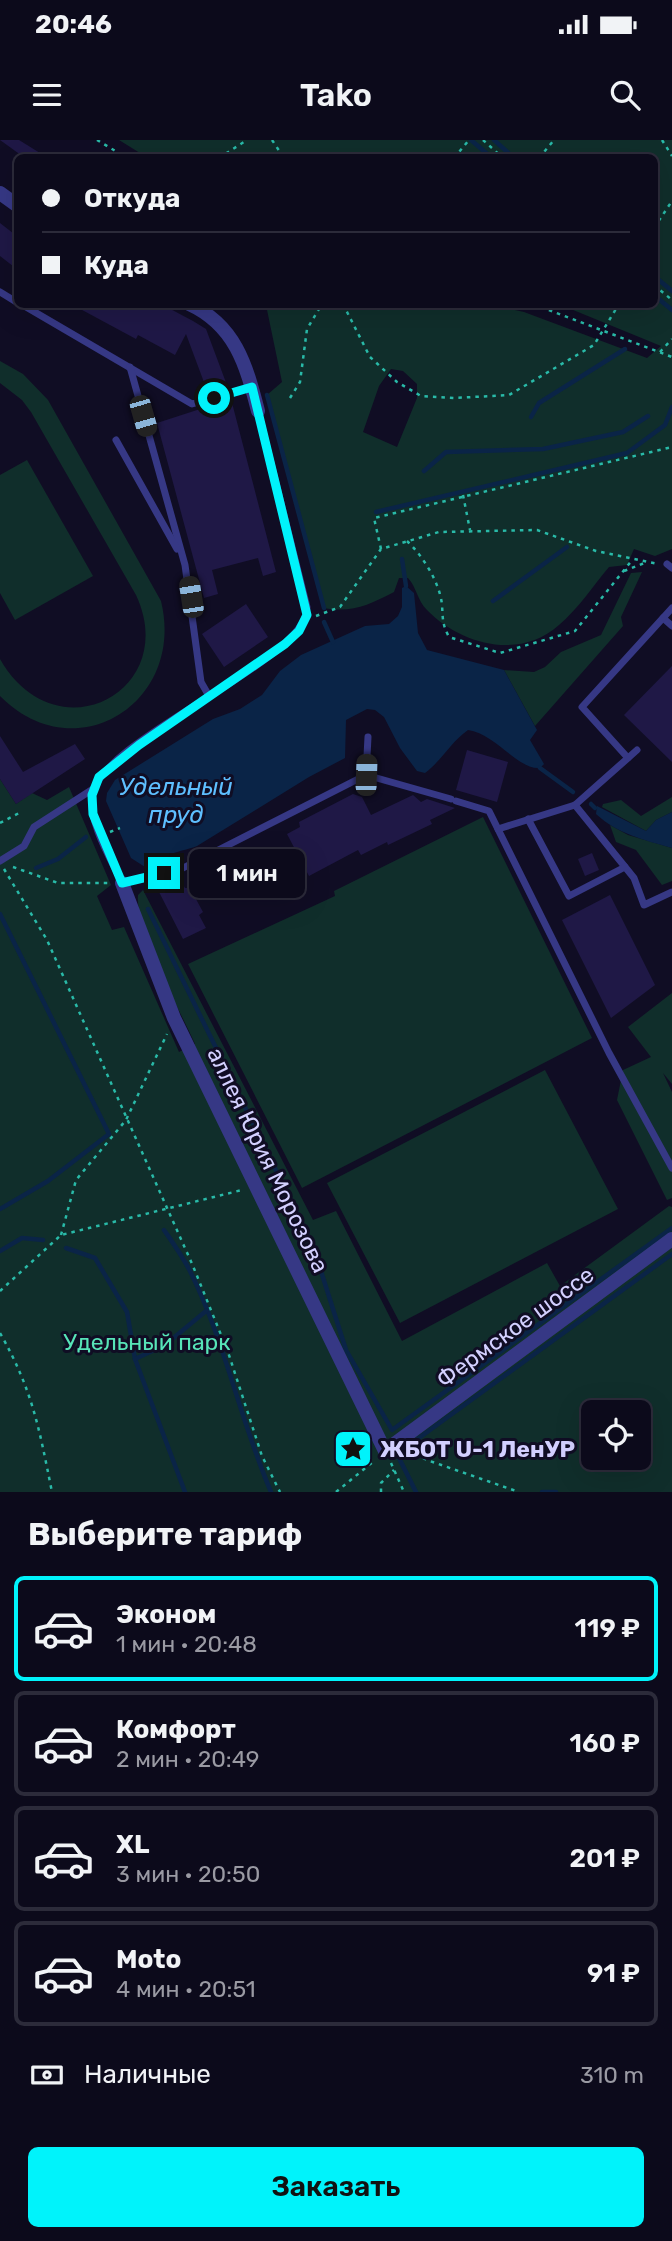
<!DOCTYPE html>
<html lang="ru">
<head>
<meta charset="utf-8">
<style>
	:root { --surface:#0c0a1b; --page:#1a1828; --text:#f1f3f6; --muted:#9a9aa3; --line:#2c2b3a; --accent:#00f3fb }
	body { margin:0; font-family:Rubik,sans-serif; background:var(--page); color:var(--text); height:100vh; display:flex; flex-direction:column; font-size:26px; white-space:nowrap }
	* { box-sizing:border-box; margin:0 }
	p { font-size:23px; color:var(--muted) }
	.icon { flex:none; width:38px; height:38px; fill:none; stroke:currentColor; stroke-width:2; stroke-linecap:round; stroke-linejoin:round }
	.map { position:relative; height:1352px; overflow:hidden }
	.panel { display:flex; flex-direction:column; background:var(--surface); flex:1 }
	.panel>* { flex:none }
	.banner { position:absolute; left:14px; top:14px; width:644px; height:154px; border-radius:10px; box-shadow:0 7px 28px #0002,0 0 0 2px var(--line); display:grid; align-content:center; height:154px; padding:0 28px; background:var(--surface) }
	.fabs { position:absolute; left:581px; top:1260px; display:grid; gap:14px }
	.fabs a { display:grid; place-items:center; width:70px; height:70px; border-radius:10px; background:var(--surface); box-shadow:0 7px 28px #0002,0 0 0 2px var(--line); font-size:35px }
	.end { position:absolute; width:32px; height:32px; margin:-16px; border:9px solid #00f3fb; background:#111; box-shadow:0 0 0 4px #111 }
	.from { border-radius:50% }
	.bubble { position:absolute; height:49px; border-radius:10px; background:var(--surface); box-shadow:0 7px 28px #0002,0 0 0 2px var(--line); font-size:23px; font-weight:600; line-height:49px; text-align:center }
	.car { position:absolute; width:21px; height:42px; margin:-21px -10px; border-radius:9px; box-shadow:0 0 5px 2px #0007; background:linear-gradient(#222 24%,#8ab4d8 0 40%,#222 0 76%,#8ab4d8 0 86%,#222 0) }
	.banner b { display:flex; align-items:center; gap:24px; height:66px; font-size:26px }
	.banner b+b { border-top:2px solid var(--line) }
	.banner i { width:18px; height:18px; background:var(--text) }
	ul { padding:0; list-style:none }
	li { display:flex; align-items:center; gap:21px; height:105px; margin:0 14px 10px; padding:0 14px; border:4px solid var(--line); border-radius:10px }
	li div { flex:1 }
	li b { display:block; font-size:26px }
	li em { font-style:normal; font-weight:600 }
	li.on { border-color:var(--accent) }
	li>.icon { width:63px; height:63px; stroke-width:1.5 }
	h2 { padding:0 28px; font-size:32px; line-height:84px }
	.pay { display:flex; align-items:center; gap:18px; height:77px; padding:0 28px; font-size:26px }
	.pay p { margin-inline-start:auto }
	.cta { display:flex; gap:14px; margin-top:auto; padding:14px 28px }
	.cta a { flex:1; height:80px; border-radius:10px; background:var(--accent); color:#111; font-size:28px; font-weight:600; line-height:80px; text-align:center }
	.status { display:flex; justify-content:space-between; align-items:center; height:49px; padding:0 35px; background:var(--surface); direction:ltr }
	.status svg { height:19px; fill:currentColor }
	header { display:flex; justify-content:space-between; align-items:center; height:91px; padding:0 28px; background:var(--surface); font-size:32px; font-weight:600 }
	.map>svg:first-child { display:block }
	.green { fill:#102e2b; fill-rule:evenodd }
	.water { fill:#0a2447 }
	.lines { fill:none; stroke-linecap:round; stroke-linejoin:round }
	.stream { stroke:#0a2447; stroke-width:4.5 }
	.building { fill:#1f1846 }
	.path { stroke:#29baa8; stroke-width:2.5; stroke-dasharray:3.5 5; stroke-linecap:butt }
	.lane { stroke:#363885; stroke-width:7 }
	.street { stroke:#363885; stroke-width:14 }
	.route { stroke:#00f3fb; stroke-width:9 }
	.labels { text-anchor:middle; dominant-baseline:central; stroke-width:6; stroke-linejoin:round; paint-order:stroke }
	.street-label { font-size:23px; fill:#d3d0ff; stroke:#100d24 }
	.park-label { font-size:23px; fill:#57e4b8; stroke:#100d24 }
	.poi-label { font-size:23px; font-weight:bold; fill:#d3d0ff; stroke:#100d24; text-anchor:start }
	.water-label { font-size:24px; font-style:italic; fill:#5ebfff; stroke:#100d24 }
</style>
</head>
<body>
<div class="status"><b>20:46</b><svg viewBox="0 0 49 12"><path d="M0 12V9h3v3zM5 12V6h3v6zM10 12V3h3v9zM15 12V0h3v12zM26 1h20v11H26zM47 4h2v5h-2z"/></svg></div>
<header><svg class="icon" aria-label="menu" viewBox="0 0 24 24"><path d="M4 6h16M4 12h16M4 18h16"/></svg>Tako<svg class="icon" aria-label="search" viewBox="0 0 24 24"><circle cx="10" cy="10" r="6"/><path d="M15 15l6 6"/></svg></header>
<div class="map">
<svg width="672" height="1352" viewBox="0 0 672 1352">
	<rect width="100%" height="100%" fill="#100d24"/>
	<g class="green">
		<path d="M 119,0 L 672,0 L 672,409 L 655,416 L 634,409 L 627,425 L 609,427 C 593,446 578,469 559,485 C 519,521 460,504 427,470 C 417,460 417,448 408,438 L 399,438 L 394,452 C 369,465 352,473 324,468 L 267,255 L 282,242 L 266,165 L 492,165 L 524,172 L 647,218 L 661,206 L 561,165 L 654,164 L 654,18 L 148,18 ZM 391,229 L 403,231 L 417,244 L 417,258 L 397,307 L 363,292 L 379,246 Z"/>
		<path d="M 0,221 L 23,234 L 48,260 L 161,461 C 186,563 75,632 0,556 L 0,519 C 56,617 181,551 136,455 L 31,272 L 22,260 L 0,243 Z"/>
		<path d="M 27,320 L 93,436 L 15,480 L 0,453 L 0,335 Z"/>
		<path d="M 642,432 L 621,477 L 623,486 L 535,586 L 504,530 L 534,532 L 545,527 L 561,512 L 601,495 L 631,433 Z"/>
		<path d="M 0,639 L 16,664 L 32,653 L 47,660 L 69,647 L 111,745 L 97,756 L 112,790 L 124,787 L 179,912 L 195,904 C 180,870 135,790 138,755 L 143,750 L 313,1080 L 336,1071 L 402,1201 L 547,1123 L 560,1146 L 669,1066 L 672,1067 L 672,1352 L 0,1352 ZM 593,1272 L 639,1272 L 639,1318 L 593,1318 Z"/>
		<path d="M 672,657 L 672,672 L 656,680 L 646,691 L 602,667 L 603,664 L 621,660 L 641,676 Z"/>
		<path d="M 483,677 L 592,898 L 302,1048 L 188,824 L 335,756 L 334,751 Z"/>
		<path d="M 610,685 L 628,695 L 672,708 L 672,741 L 662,745 L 636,710 L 616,702 Z"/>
		<path d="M 672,853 L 672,944 L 663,933 L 672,952 L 672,1058 L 667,1060 L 617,960 L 623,930 L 651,917 L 628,887 Z"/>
		<path d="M 545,930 L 618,1069 L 400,1183 L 327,1043 Z"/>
	</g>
	<g class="water">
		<path d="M 406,446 L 414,453 L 418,493 L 427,510 L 504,530 L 537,590 L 530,600 L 544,624 L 540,628 C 518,630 496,594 468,590 C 451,602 442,620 425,633 L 417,631 L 400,608 L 384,577 L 375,570 L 367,569 L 346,580 L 345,618 L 309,637 L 197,706 C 190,709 173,712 170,715 C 160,722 157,725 145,727 L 131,718 L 106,661 L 107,653 L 115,640 L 213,579 L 240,569 L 262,555 L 280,531 L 301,515 L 365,486 L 389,484 L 398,476 L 402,467 L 402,448 Z"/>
		<path d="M 597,666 L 646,691 L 656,680 L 672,672 L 672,708 C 644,700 618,694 596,674 Z"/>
	</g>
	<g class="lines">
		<g class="stream">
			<path d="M 471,0 L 492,18"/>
			<path d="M 494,0 L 514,18"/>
			<path d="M 654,136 L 672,151"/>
			<path d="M 654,155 L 672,170"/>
			<path d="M 267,255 L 324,468"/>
			<path d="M 531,277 L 539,263 L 625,209"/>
			<path d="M 424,331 L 446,312 L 543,309 L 623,292 L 648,276"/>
			<path d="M 376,372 L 627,313 L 665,285 L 672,267"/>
			<path d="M 402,419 L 406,446"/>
			<path d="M 493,461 L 567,407"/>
			<path d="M 324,482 L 333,502"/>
			<path d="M 540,628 L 573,652"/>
			<path d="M 591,664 L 595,668"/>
			<path d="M 36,728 L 58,719 L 86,697"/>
			<path d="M 148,769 L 313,1106 L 346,1210 L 392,1290 L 672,1088"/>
			<path d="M 0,774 L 109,994 L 48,1041 L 0,1069"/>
			<path d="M 164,1090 C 173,1103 183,1117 190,1131 C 225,1201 240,1280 271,1352"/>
			<path d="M 66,1108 L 95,1118 L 127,1172 L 135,1219 L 185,1352"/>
			<path d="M 0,1111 L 22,1098 L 43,1100"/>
			<path d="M 135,1219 L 165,1205 L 206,1171"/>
			<path d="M 416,1352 L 397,1314 L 672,1114"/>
			<path d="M 542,1352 L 556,1352"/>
		</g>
	</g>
	<g class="building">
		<path d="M 0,0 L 19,0 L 48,18 L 25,18 Z"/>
		<path d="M 0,83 L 18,97 L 18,130 L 0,116 Z"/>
		<path d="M 71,164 L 161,164 L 193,181 L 206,189 L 228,248 L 208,253 L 186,194 L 175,215 L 138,195 L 136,199 Z"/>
		<path d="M 231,259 L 276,432 L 263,436 L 258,418 L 212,430 L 218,454 L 204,458 L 157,283 Z"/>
		<path d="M 246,464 L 268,497 L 224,527 L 202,494 Z"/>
		<path d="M 672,526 L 672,622 L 624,575 Z"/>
		<path d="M 0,596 L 23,632 L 75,604 L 85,619 L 16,664 L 0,639 Z"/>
		<path d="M 467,610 L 508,622 L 497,662 L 456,650 Z"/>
		<path d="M 353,654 L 362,657 L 371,675 L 413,655 L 421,662 L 427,659 L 455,668 L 430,680 L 432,684 L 388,705 L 387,702 L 361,715 L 358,710 L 309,736 L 287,694 L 300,687 L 299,682 Z"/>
		<path d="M 592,713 L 599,730 L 585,736 L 578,719 Z"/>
		<path d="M 180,739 L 185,748 L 190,748 L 203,772 L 199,775 L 206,788 L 183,799 L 158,750 Z"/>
		<path d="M 610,755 L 655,845 L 611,878 L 562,780 Z"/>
	</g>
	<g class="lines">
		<g class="path">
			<path d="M 97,0 L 127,18"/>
			<path d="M 272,0 L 284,18"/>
			<path d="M 483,0 L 503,18"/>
			<path d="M 662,0 L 672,16"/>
			<path d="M 219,18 L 247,0"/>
			<path d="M 454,18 L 469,0"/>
			<path d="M 539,18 L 554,0"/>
			<path d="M 654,88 L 672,61"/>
			<path d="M 654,145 L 672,160"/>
			<path d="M 343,164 L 370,217 L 397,242 L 421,256 L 455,258 L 509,255 L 594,205 L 619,164"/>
			<path d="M 533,164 L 672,217"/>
			<path d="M 660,212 L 672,199"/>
			<path d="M 290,258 L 300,242 L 307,189 L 322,164"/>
			<path d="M 463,355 L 470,390"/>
			<path d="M 407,401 C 423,416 440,443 442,465 C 443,479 442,484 449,497 L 500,513 L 575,491 L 633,419"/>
			<path d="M 381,409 L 374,378 L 672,307"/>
			<path d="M 624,431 L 647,422"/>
			<path d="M 316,476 L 340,467 L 381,409 L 439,392 L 537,390 L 596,411 L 658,424"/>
			<path d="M 0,683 L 21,672"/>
			<path d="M 110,692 L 120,688"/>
			<path d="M 13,727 L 58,743 L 108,743"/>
			<path d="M 4,729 L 47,800 L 193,1126 L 228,1212 L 262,1316 L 280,1352"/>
			<path d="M 61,1095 L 76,1040 L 126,980 L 167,894"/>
			<path d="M 0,1151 L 61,1095 L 242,1050"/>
			<path d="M 0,1193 C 33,1251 39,1288 52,1352"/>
			<path d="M 408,1310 L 427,1320 L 519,1352"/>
			<path d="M 391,1323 L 404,1352"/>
			<path d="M 336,1352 L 374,1321"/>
			<path d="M 381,1352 L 381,1343 L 394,1330"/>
		</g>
		<g class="lane">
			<path d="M 0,152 L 18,163"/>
			<path d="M 21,164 L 192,264 L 252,247"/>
			<path d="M 130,227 L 185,425 L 201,542 L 209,556"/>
			<path d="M 258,271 L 307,467 C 308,523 98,598 92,657 C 89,684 111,719 122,743 L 183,728 L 366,635 L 451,659"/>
			<path d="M 116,300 L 177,409"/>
			<path d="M 667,424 L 672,428"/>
			<path d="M 663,478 L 672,486"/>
			<path d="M 628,618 L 582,567 L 672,468"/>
			<path d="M 366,635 L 368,597"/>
			<path d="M 456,661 L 489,671 L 609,913 L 672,1028"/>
			<path d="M 575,665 L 634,738 L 644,765 L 672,752"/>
			<path d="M 528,679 L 569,756 L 625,727"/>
			<path d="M 498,689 L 575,665 L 637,610"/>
			<path d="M 0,721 L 24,706 L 34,687 L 93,649"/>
		</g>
		<g class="street">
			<path d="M 0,53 L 18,66"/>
			<path d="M 189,164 C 235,185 246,224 258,271"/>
			<path d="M 122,743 L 174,878 L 385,1311 L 672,1099"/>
		</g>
	</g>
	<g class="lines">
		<path class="route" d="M 164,733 L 122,743 L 93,674 L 92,655 L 99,637 L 139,605 L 285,504 L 299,491 L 307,475 L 252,247 L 214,258"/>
	</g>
	<defs>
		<g id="sight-square" transform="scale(2.0125)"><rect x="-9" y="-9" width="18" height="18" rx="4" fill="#00f3fb" stroke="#100d24"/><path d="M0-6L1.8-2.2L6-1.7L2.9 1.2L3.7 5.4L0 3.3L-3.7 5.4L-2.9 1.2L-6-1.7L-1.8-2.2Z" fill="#111"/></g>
	</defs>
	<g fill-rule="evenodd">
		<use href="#sight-square" x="353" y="1309"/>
	</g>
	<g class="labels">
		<g class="street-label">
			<text transform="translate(268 1020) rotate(64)">аллея Юрия Морозова</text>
			<text transform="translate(515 1187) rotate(-36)">Фермское шоссе</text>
		</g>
		<g class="park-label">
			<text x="147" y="1202">Удельный парк</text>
		</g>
		<g class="poi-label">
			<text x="380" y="1309">ЖБОТ U-1 ЛенУР</text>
		</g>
		<g class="water-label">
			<text x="176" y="647">Удельный<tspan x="176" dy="28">пруд</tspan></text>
		</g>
	</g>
</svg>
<div class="fabs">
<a><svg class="icon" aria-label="locate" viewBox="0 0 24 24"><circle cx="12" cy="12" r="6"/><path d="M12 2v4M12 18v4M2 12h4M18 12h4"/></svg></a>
</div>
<i class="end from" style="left:214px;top:258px"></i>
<i class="end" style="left:164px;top:733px"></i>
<div class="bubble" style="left:189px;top:709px;width:116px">1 мин</div>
<i class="car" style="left:143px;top:276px;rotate:164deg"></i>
<i class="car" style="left:191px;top:457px;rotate:351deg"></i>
<i class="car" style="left:366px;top:635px;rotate:2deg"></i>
<div class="banner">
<b><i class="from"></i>Откуда</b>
<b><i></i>Куда</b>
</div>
</div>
<section class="panel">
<h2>Выберите тариф</h2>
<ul>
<li class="on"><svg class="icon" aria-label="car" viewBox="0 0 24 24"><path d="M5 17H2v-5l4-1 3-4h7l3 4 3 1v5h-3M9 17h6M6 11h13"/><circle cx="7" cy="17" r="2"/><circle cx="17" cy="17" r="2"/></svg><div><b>Эконом</b><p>1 мин · 20:48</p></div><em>119 ₽</em></li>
<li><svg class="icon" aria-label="car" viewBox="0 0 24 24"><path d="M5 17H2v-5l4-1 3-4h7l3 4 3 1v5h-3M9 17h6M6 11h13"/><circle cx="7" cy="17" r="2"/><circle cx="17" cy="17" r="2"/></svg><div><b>Комфорт</b><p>2 мин · 20:49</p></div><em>160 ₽</em></li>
<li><svg class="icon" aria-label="car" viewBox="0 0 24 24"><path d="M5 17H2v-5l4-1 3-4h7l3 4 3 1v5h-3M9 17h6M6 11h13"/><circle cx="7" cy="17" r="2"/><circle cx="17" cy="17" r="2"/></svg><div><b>XL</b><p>3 мин · 20:50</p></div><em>201 ₽</em></li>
<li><svg class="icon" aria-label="car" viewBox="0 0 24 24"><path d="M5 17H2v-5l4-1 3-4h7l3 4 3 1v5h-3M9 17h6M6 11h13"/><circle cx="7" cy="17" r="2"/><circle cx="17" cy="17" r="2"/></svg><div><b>Moto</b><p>4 мин · 20:51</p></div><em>91 ₽</em></li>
</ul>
<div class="pay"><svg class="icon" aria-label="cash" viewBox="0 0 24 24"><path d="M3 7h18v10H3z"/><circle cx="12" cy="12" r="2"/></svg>Наличные<p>310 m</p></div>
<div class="cta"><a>Заказать</a></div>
</section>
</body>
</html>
